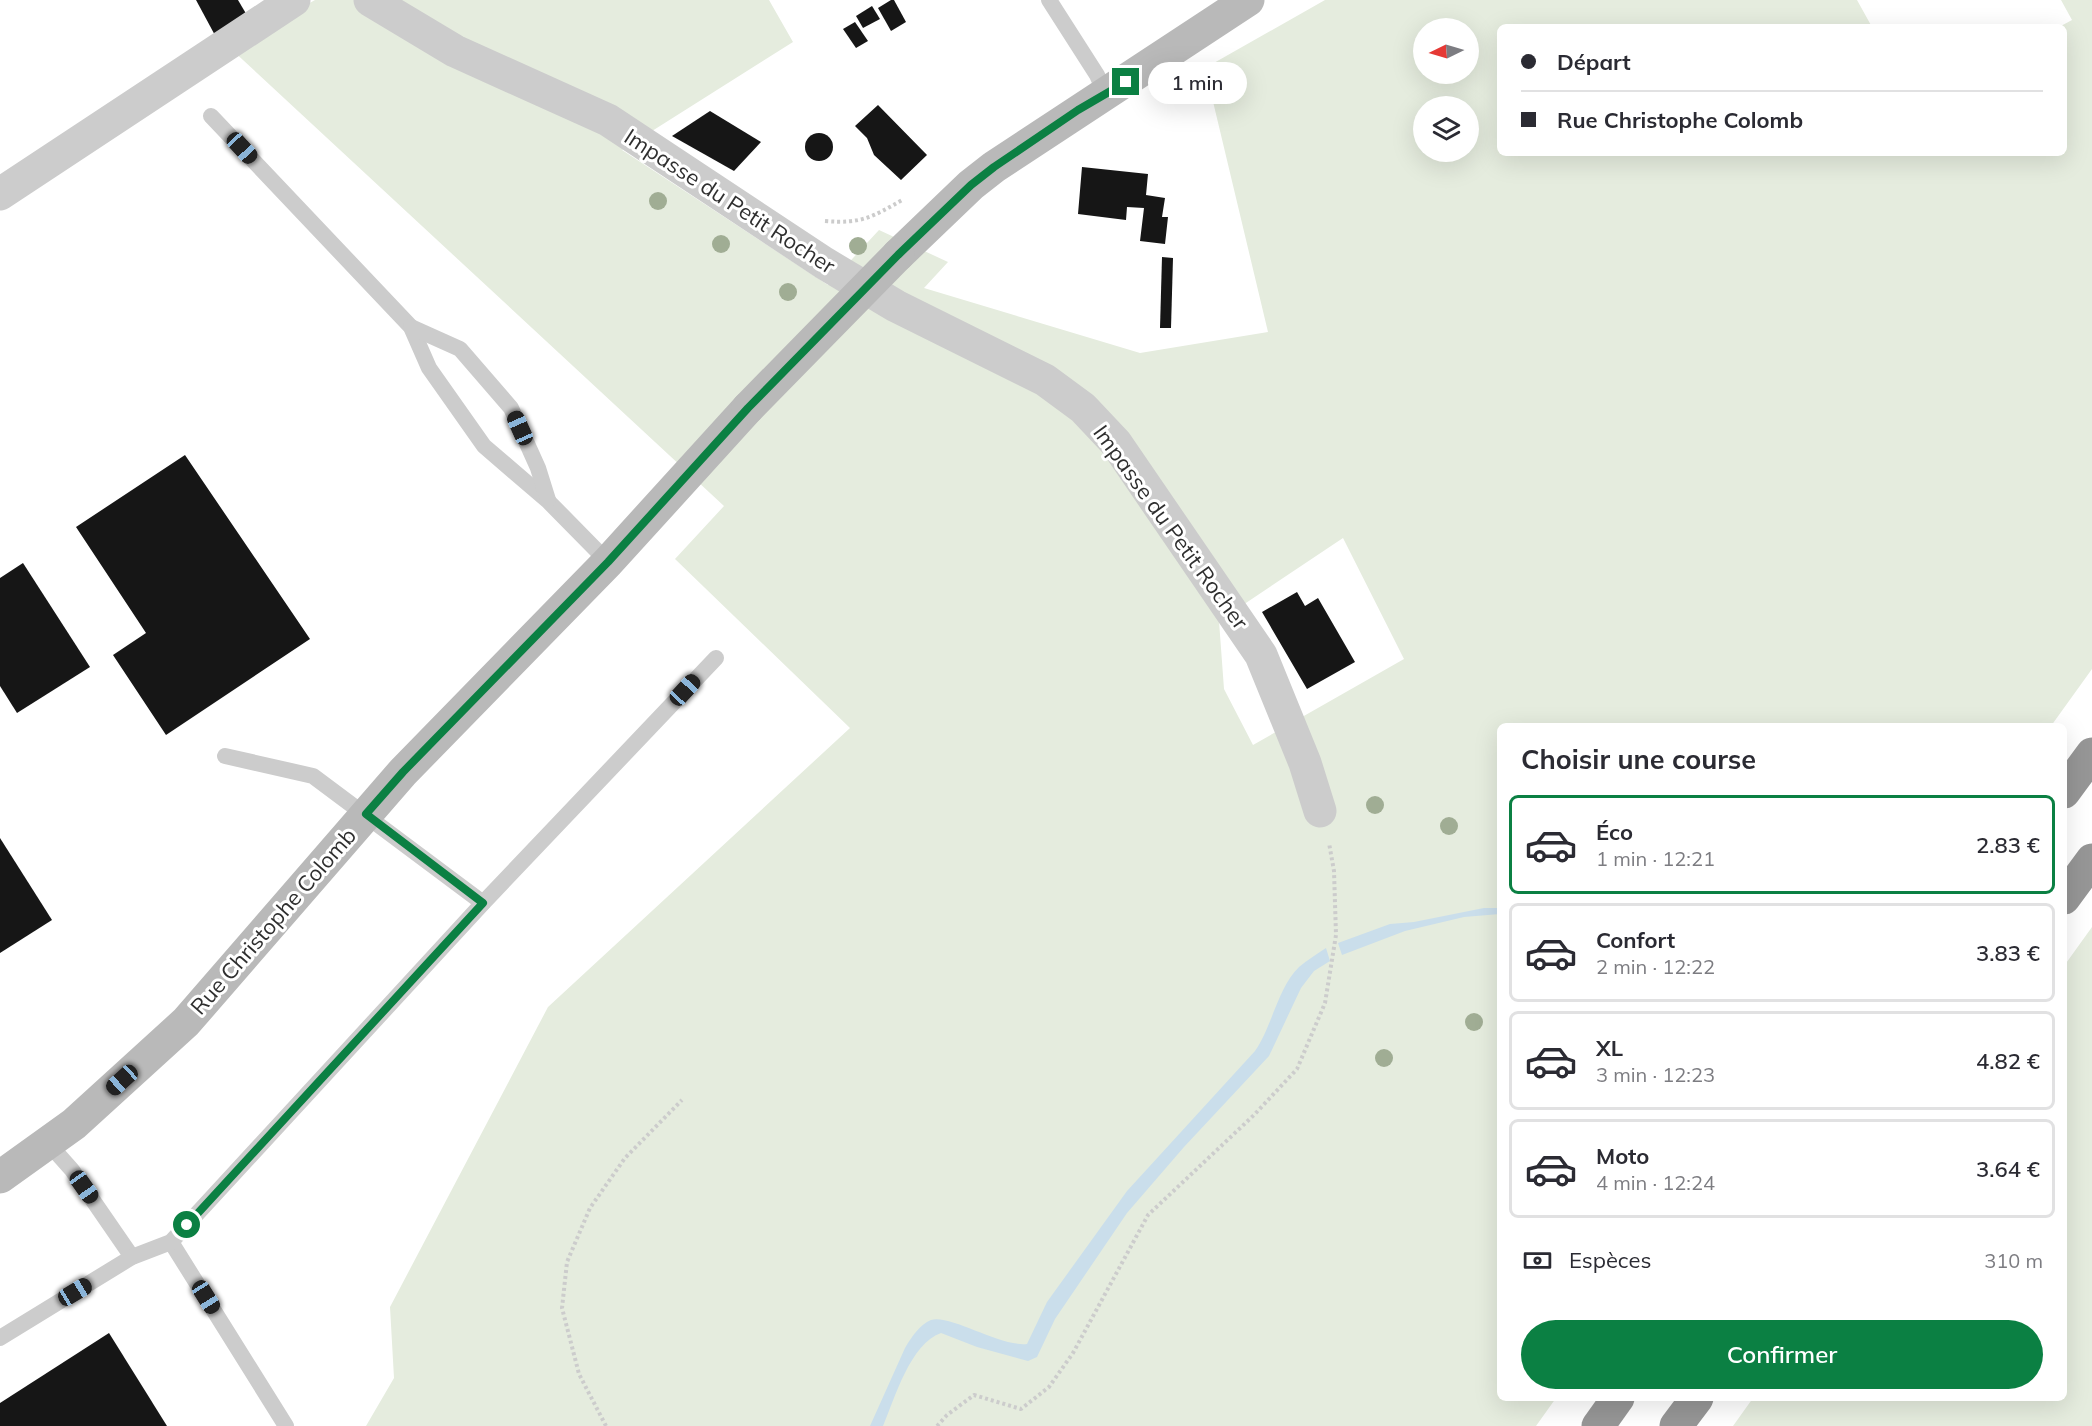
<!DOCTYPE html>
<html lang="fr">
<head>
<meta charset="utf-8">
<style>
	:root { --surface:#fff; --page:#f2f2f3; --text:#2b2b33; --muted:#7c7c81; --line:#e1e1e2; --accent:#0b8043 }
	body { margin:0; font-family:Mulish,sans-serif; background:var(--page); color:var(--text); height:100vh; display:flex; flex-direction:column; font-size:22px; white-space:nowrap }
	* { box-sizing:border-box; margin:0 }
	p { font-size:20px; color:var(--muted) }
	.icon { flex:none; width:33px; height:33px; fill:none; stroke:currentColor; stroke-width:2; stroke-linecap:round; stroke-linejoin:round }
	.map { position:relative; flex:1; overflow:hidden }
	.panel { position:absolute; left:1497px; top:723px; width:570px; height:678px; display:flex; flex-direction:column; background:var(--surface); border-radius:9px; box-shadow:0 6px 24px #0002 }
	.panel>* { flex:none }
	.hud { position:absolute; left:1497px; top:24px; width:570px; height:132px; border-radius:9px; box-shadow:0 6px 24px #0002; display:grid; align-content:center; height:132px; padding:0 24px; background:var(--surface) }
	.needle { width:39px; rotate:265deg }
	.fabs { position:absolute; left:1413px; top:18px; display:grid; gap:12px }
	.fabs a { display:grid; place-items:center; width:66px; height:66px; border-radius:50%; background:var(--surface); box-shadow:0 6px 24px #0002; font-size:30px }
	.end { position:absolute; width:27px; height:27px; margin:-14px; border:8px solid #0b8043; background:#fff; box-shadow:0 0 0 3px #fff }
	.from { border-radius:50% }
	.bubble { position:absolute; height:42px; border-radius:21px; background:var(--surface); box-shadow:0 6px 24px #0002; font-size:20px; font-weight:600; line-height:42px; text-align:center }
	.car { position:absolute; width:18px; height:36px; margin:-18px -9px; border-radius:8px; box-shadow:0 0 4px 2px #0007; background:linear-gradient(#222 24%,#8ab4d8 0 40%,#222 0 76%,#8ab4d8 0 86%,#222 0) }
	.hud b { display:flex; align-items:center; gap:21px; height:57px; font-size:22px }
	.hud b+b { border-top:2px solid var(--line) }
	.hud i { width:15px; height:15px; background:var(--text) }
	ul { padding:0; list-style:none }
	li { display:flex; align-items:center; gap:18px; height:99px; margin:0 12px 9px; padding:0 12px; border:3px solid var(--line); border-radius:9px }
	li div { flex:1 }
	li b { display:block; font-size:22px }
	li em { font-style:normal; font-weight:600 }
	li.on { border-color:var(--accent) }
	li>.icon { width:54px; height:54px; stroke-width:1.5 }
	h2 { padding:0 24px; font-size:27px; line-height:72px }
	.pay { display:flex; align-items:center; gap:15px; height:66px; padding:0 24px; font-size:22px }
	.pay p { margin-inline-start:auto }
	.primary-button { display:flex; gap:12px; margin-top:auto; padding:12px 24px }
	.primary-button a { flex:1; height:69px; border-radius:36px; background:var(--accent); color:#fff; font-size:24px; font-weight:600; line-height:69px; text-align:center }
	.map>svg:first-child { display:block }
	.green { fill:#e5ecde; fill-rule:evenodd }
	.water { fill:#cadeeb }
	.building { fill:#161616 }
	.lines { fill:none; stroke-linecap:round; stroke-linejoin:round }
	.path { stroke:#ccc; stroke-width:4; stroke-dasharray:3 3; stroke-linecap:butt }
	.lane { stroke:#ccc; stroke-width:16 }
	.street { stroke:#ccc; stroke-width:33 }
	.secondary { stroke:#b9b9b9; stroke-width:33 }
	.highway { stroke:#969696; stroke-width:33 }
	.secondary-bridge { stroke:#b9b9b9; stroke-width:33 }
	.tree { fill:#a0ad94 }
	.route { stroke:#0b8043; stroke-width:8 }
	.labels { text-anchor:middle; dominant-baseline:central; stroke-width:6; stroke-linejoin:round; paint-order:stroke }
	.street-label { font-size:22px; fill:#2f2f2f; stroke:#fff }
</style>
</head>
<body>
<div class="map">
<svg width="2092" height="1426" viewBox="0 0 2092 1426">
	<rect width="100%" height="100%" fill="#fff"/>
	<g class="green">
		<path d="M 315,0 L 769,0 L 793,42 L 622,150 L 828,285 L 879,230 L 948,262 L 924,288 L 1140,353 L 1268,332 L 1205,68 L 1325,0 L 1857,0 L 1872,27 L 1500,27 L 1500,153 L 2064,153 L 2064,27 L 2059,27 L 2072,20 L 2061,0 L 2092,0 L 2092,669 L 2051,726 L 1500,726 L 1500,1398 L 1556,1398 L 1536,1426 L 366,1426 L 394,1378 L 390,1307 L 548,1007 L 850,728 L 675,559 L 724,506 L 230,48 ZM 1424,28 L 1468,28 L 1468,74 L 1424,74 ZM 1424,106 L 1468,106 L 1468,152 L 1424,152 ZM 1343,538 L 1404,659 L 1253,745 L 1224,689 L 1219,621 Z"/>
		<path d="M 2092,927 L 2092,1426 L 1733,1426 L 1753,1398 L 2064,1398 L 2064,966 Z"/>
	</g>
	<g class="water">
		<path d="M 1484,908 L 1500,908 L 1500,914 L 1464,917 L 1405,931 L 1342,955 L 1338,943 L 1390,924 L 1414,922 Z"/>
		<path d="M 1326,948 L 1330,961 L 1314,971 L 1301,988 L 1269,1056 L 1184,1147 L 1127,1213 L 1055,1319 L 1037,1357 L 1028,1361 L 977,1347 L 941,1333 C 910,1344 895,1398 883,1426 L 870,1426 L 905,1348 C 911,1338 920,1324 931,1320 C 950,1314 1000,1347 1027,1344 L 1047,1302 L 1127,1191 L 1255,1051 C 1272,1027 1278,987 1299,967 C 1307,960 1317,954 1326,948 Z"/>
	</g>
	<g class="building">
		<path d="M 196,0 L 238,0 L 248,17 L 217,39 Z"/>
		<path d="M 891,0 L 894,0 L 906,22 L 891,31 L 878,8 Z"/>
		<path d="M 872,6 L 880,19 L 863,28 L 856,16 Z"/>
		<path d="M 855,22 L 868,41 L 856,48 L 843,29 Z"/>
		<path d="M 878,105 L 927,155 L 901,180 L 874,155 L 867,138 L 855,126 Z"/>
		<path d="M 710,111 L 761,142 L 734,171 L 672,136 Z"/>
		<circle cx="819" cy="147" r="14"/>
		<path d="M 1082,167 L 1148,174 L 1146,195 L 1165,198 L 1162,217 L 1168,217 L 1165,244 L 1140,241 L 1144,208 L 1127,207 L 1126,220 L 1078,214 Z"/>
		<path d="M 1162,257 L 1173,258 L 1171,328 L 1160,328 Z"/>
		<path d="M 185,455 L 310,639 L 166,735 L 113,655 L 146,633 L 76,527 Z"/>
		<path d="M 23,563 L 90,667 L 17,713 L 0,686 L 0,578 Z"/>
		<path d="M 1297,592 L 1305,606 L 1318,598 L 1355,662 L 1307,689 L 1262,612 Z"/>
		<path d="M 0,838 L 52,920 L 0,953 Z"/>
		<path d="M 109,1333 L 167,1426 L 0,1426 L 0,1403 Z"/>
	</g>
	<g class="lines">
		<g class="path">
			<path d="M 825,221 C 862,224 872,217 904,199"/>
			<path d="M 606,1426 L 579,1374 L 562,1308 L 567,1262 L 590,1208 L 625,1158 L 682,1100"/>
			<path d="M 937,1426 L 947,1415 L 974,1395 L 1021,1409 L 1049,1387 L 1073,1353 L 1148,1215 L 1254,1115 L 1297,1069 L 1325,1003 L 1336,935 L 1334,871 L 1329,843"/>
		</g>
		<g class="lane">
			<path d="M 1049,0 L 1097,75 L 1106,95"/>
			<path d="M 211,116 L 411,327 L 429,368 L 484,446 L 548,501 L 608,562"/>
			<path d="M 411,327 L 460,349 L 511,408 L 538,468 L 548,500"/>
			<path d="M 225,756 L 313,776 L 483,903"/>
			<path d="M 48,1143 L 72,1170 L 132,1257"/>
			<path d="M 171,1242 L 286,1426"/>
			<path d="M 0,1338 L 132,1257 L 171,1242 L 483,903 L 716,658"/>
		</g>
		<g class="street">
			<path d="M 370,0 L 455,51 L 608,120 L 824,263 L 896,306 L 1045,380 L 1083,408 L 1116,443 L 1261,655 L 1305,763 L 1320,811"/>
			<path d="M 0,194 L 294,0"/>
		</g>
		<g class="secondary">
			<path d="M 898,255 L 971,185 L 994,167 L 1248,0"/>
			<path d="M 0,1177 L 74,1124 L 186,1022 L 403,772 L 608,562 L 748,408"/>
		</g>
		<g class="highway">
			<path d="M 2064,792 L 2092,754"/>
			<path d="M 2064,898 L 2092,860"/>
			<path d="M 1598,1426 L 1618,1398"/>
			<path d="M 1676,1426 L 1697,1398"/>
		</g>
		<path class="secondary-bridge" d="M 748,408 L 898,255"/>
	</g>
	<g class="tree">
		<circle cx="658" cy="201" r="9"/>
		<circle cx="721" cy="244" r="9"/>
		<circle cx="858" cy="246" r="9"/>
		<circle cx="788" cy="292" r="9"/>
		<circle cx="1375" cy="805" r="9"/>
		<circle cx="1449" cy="826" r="9"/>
		<circle cx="1474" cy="1022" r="9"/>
		<circle cx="1384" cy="1058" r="9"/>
	</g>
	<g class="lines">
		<path class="route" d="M 187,1225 L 483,903 L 366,814 L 403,772 L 608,562 L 748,408 L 898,255 L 971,185 L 994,167 L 1078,110 L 1126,82"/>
	</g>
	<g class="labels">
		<g class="street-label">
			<text transform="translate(730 201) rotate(33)">Impasse du Petit Rocher</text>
			<text transform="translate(1171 527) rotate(54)">Impasse du Petit Rocher</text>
			<text transform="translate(273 921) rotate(-49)">Rue Christophe Colomb</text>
		</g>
	</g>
</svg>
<div class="fabs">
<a><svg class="needle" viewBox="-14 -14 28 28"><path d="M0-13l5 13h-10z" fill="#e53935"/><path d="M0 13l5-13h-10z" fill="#7c7c81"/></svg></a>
<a><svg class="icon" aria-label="layers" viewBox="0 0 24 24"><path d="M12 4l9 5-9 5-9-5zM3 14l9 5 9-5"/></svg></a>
</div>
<i class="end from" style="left:187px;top:1225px"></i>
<i class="end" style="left:1126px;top:82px"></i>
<div class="bubble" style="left:1148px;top:62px;width:99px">1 min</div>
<i class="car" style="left:242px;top:148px;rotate:137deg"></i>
<i class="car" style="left:520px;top:428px;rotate:336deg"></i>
<i class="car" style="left:685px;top:690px;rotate:43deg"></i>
<i class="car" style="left:122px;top:1080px;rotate:228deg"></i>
<i class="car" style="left:84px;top:1187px;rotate:145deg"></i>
<i class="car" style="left:75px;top:1292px;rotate:59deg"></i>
<i class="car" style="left:206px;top:1297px;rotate:148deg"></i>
<div class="hud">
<b><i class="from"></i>Départ</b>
<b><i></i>Rue Christophe Colomb</b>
</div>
<section class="panel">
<h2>Choisir une course</h2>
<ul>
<li class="on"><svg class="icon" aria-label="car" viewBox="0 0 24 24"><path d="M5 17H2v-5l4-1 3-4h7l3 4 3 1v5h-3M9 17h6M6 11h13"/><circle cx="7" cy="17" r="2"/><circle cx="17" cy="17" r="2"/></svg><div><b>Éco</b><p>1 min · 12:21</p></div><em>2.83 €</em></li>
<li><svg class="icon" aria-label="car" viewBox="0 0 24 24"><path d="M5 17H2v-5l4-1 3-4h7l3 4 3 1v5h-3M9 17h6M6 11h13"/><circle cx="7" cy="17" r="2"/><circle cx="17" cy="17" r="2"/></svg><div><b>Confort</b><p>2 min · 12:22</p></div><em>3.83 €</em></li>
<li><svg class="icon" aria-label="car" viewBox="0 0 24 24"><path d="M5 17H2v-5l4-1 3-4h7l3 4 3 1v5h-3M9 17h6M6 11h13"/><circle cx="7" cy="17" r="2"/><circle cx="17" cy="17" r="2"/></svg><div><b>XL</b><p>3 min · 12:23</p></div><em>4.82 €</em></li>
<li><svg class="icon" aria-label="car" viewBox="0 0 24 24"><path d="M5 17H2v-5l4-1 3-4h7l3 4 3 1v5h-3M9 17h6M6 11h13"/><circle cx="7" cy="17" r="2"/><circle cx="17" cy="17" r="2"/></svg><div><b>Moto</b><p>4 min · 12:24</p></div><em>3.64 €</em></li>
</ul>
<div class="pay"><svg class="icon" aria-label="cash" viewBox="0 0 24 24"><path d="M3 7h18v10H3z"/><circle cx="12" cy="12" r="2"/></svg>Espèces<p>310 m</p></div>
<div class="primary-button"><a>Confirmer</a></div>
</section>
</div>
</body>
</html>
